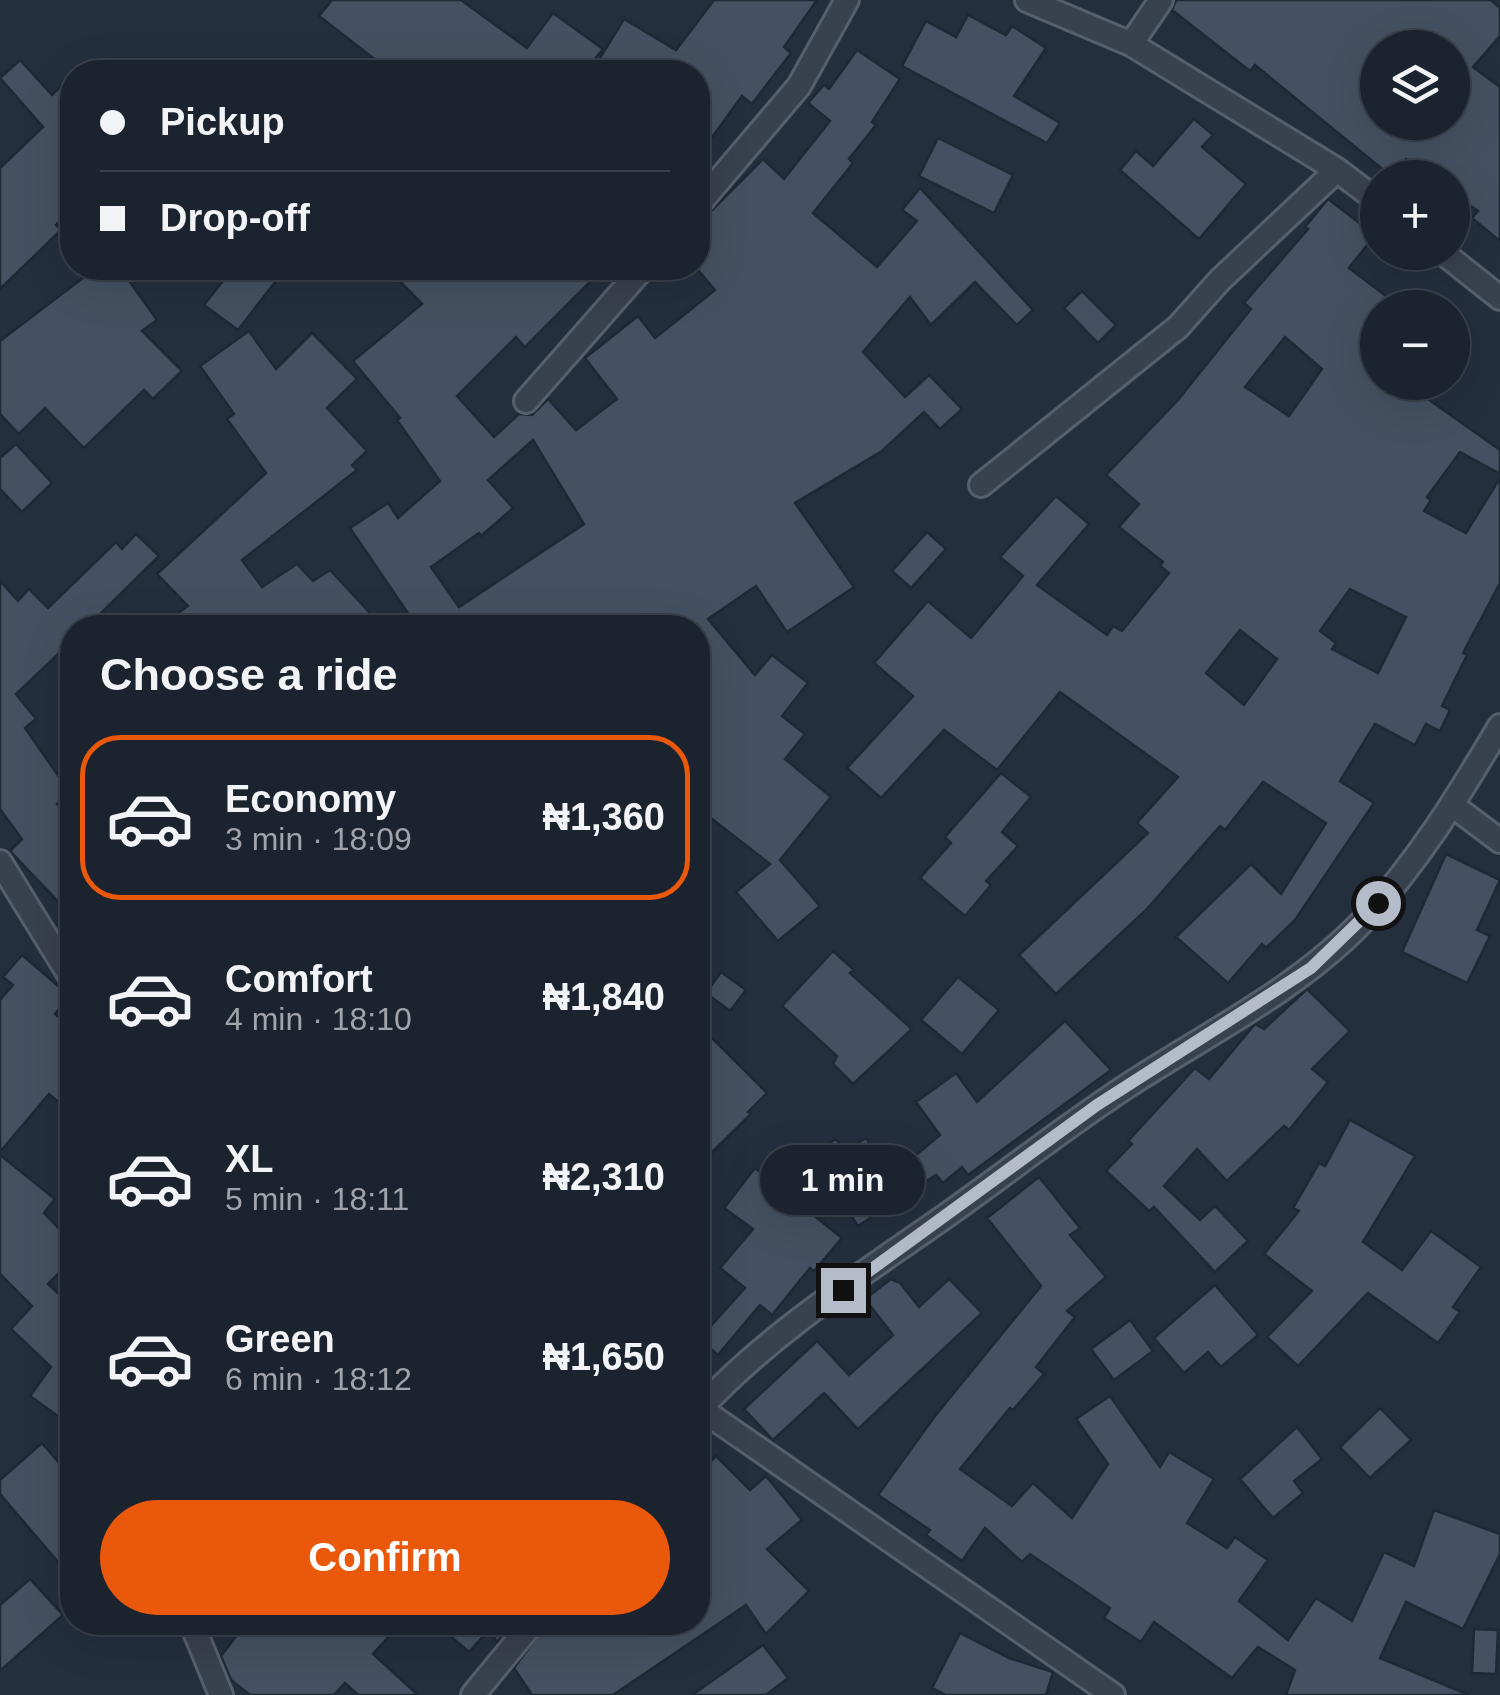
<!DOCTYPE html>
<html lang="en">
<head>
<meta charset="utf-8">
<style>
	:root { --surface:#1b232e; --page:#242b36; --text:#f1f3f6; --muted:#a0a4aa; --line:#39404a; --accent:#ea580c }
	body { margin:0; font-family:Helvetica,sans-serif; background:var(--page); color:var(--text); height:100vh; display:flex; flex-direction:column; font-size:38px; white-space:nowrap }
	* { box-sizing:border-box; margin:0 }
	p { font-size:32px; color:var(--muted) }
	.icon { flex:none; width:55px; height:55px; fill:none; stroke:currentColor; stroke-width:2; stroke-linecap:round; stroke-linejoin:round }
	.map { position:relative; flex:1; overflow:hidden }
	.sheet { position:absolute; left:60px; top:615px; width:650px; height:1020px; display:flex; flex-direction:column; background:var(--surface); border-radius:40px; box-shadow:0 10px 40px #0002,0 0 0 2px var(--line) }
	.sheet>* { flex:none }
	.guide { position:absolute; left:60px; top:60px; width:650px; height:220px; border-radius:40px; box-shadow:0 10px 40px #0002,0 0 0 2px var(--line); display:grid; align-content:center; height:220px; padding:0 40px; background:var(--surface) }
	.tools { position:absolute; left:1360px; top:30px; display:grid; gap:20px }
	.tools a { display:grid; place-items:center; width:110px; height:110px; border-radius:50%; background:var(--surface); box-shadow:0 10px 40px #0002,0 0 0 2px var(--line); font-size:50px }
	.end { position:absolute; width:45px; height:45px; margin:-22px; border:12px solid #b4bcc9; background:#111; box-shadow:0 0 0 5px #111 }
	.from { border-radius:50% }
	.bubble { position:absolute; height:70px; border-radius:35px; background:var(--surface); box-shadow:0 10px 40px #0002,0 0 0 2px var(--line); font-size:32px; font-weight:700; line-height:70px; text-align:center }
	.guide b { display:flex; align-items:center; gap:35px; height:95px; font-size:38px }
	.guide b+b { border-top:2px solid var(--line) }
	.guide i { width:25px; height:25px; background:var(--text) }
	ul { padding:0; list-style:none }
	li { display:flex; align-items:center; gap:30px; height:165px; margin:0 20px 15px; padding:0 20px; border:5px solid transparent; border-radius:40px }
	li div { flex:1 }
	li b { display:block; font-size:38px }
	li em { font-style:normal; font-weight:700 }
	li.selected { border-color:var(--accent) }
	li>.icon { width:90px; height:90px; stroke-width:1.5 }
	h2 { padding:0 40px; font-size:45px; line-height:120px }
	.cta { display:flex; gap:20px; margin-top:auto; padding:20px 40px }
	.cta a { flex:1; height:115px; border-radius:60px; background:var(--accent); color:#fff; font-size:40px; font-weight:700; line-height:115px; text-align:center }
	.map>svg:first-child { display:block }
	.building { fill:#455162; stroke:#1f2835; stroke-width:2.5; fill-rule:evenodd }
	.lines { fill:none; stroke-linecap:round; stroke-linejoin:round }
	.minor-casing { stroke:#565f6c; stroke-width:28 }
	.minor { stroke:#38414e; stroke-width:22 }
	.route { stroke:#b4bcc9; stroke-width:12 }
</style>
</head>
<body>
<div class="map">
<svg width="1500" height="1695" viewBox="0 0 1500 1695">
	<rect width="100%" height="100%" fill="#242f3e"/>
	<g class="building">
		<path d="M 332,0 L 461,0 L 527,48 L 553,13 L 603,49 L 584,72 L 391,72 L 319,16 Z"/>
		<path d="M 714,0 L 817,0 L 784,47 L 791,53 L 781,66 L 752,104 L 742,96 L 713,136 L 698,126 L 698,72 L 621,72 L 600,58 L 624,19 L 676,50 Z"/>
		<path d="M 1176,0 L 1491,0 L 1500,8 L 1500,36 L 1473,67 L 1500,87 L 1500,241 L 1472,218 L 1478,211 L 1452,193 L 1452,178 L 1431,178 L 1406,159 L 1392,177 L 1255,65 L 1250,71 L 1172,10 ZM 1378,48 L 1452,48 L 1452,122 L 1378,122 Z"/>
		<path d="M 968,15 L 1006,35 L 1012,26 L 1046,48 L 1014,96 L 1060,123 L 1047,143 L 902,66 L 926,21 L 956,37 Z"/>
		<path d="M 857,50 L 900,79 L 872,122 L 876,125 L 849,159 L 853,163 L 813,213 L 877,267 L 917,221 L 902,210 L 920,188 L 1033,310 L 1017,325 L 975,282 L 931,325 L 910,297 L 863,352 L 905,397 L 929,375 L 962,409 L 940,429 L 924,412 L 882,451 L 795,503 L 854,587 L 787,632 L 756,586 L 708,619 L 755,675 L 772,655 L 808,683 L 782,716 L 805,734 L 785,759 L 831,797 L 780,860 L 820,906 L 778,941 L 736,892 L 770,864 L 698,808 L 698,626 L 418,628 L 350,528 L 388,503 L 398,518 L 440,481 L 397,420 L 400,418 L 353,361 L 422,304 L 387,268 L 604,268 L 525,347 L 516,337 L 457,396 L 494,437 L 519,414 L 532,415 L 548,399 L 576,430 L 617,399 L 585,358 L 638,316 L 655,338 L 715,290 L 698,270 L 698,224 L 763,159 L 784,179 L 830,121 L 808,103 L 824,85 L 829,89 ZM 533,440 L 584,524 L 459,607 L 431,567 L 479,533 L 481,536 L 513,508 L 488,480 Z"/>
		<path d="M 20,60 L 52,95 L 72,76 L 72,209 L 56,225 L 61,230 L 0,289 L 0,168 L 43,127 L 0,78 Z"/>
		<path d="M 1194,119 L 1213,135 L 1202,147 L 1246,184 L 1199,239 L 1120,170 L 1136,151 L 1153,166 Z"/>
		<path d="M 938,138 L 1013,175 L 994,213 L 919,176 Z"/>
		<path d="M 1328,199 L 1375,235 L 1349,268 L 1402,308 L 1378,308 L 1378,382 L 1404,382 L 1500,450 L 1500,474 L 1460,452 L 1427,497 L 1431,500 L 1424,511 L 1466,533 L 1500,478 L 1500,583 L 1463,653 L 1467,655 L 1442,706 L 1450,710 L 1440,731 L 1426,724 L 1415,745 L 1375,724 L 1340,781 L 1374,803 L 1295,920 L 1266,948 L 1262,944 L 1228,983 L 1176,937 L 1251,864 L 1281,894 L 1326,823 L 1263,782 L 1225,830 L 1220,826 L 1146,910 L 1056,994 L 1019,955 L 1148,833 L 1137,823 L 1178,777 L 1060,692 L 997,770 L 944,730 L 881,798 L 847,768 L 913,696 L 874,663 L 928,601 L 971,638 L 1023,576 L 1000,557 L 1056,496 L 1089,524 L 1037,585 L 1107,635 L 1113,626 L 1122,631 L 1169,573 L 1160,566 L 1163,562 L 1119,527 L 1139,504 L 1106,475 L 1178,400 L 1251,309 L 1244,303 L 1308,229 L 1305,227 ZM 1285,337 L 1322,369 L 1289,416 L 1245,387 ZM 1350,589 L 1406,617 L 1378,673 L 1332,649 L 1336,643 L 1320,631 ZM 1240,630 L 1277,659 L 1244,705 L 1206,673 Z"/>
		<path d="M 96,268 L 120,268 L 157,320 L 142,331 L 182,371 L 153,399 L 144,390 L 84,448 L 45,408 L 19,434 L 0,414 L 0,341 Z"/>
		<path d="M 233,268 L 286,268 L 238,330 L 204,305 Z"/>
		<path d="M 1082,291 L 1116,325 L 1098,343 L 1064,308 Z"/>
		<path d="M 249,331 L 276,369 L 312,333 L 357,379 L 327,408 L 367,451 L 352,465 L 357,470 L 242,560 L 262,587 L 297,564 L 313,581 L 330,570 L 384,628 L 156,628 L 188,606 L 157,574 L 266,473 L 227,419 L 234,414 L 200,366 Z"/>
		<path d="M 16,444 L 52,483 L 22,512 L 0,489 L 0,458 Z"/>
		<path d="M 927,532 L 946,549 L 911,588 L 892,571 Z"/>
		<path d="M 136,534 L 159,556 L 99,615 L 111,628 L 72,628 L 72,641 L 16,694 L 36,719 L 25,728 L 71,794 L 57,804 L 72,820 L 72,916 L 10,851 L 22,839 L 0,809 L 0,581 L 18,601 L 29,589 L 48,608 L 116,542 L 122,549 Z"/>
		<path d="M 1001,773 L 1031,797 L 1002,832 L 1018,846 L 986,881 L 991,885 L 965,916 L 920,878 L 951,843 L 945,837 Z"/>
		<path d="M 1446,854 L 1500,880 L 1477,930 L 1490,936 L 1467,983 L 1402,952 Z"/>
		<path d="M 833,951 L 854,970 L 850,973 L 912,1029 L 853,1084 L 833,1064 L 837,1056 L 782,1006 Z"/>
		<path d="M 22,955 L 70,996 L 55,1014 L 72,1028 L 72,1113 L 49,1094 L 0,1152 L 0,1000 L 13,985 L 3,977 Z"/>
		<path d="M 721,972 L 746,990 L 730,1011 L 706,993 Z"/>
		<path d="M 958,977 L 999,1010 L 962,1054 L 921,1020 Z"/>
		<path d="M 1307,989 L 1350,1031 L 1312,1069 L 1328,1082 L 1289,1130 L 1284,1126 L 1227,1181 L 1197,1149 L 1164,1186 L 1200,1220 L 1215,1206 L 1248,1241 L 1215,1272 L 1154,1207 L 1149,1211 L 1106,1171 L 1132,1144 L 1128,1141 L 1195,1068 L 1209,1079 L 1255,1024 L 1264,1029 Z"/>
		<path d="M 1065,1021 L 1111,1070 L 968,1175 L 962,1167 L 943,1183 L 936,1175 L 858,1226 L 811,1155 L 836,1139 L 845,1151 L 866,1138 L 891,1176 L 940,1135 L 916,1102 L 956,1073 L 977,1102 Z"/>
		<path d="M 698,1024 L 767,1093 L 748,1112 L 751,1114 L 698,1166 Z"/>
		<path d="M 1350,1120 L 1415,1156 L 1363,1242 L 1402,1270 L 1431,1231 L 1481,1267 L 1453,1307 L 1460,1312 L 1438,1343 L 1368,1293 L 1298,1366 L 1267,1337 L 1312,1291 L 1264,1254 L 1299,1211 L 1293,1208 L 1319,1163 L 1325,1166 Z"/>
		<path d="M 0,1155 L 55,1199 L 44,1213 L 72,1242 L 72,1260 L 48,1284 L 72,1306 L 72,1426 L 30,1396 L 51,1367 L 11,1329 L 32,1306 L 0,1274 Z"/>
		<path d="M 755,1168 L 842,1238 L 814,1271 L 810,1268 L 772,1315 L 760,1305 L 718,1355 L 699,1339 L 745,1288 L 720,1268 L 753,1229 L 724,1208 Z"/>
		<path d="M 1039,1177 L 1080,1228 L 1070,1235 L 1106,1277 L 1067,1311 L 1075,1317 L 1036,1367 L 1044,1374 L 1013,1410 L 1010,1408 L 960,1469 L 1012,1506 L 1033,1483 L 1072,1518 L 1108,1464 L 1076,1419 L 1110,1396 L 1160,1467 L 1169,1452 L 1214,1479 L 1187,1523 L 1227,1548 L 1235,1537 L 1268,1560 L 1239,1601 L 1288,1640 L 1316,1598 L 1352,1621 L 1384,1552 L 1414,1566 L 1434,1510 L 1500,1534 L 1500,1554 L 1463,1629 L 1406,1602 L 1380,1658 L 1469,1695 L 1286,1695 L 1295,1670 L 1258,1647 L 1232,1678 L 1154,1622 L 1141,1642 L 1104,1618 L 1110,1608 L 1030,1554 L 1022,1562 L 985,1528 L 962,1561 L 926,1535 L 930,1530 L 878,1495 L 935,1416 L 1041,1286 L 987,1218 Z"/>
		<path d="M 891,1279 L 900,1283 L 919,1307 L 949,1279 L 982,1313 L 858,1429 L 824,1393 L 773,1440 L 744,1409 L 817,1341 L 849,1375 L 893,1335 L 865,1299 Z"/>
		<path d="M 1215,1285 L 1258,1335 L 1221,1367 L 1208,1352 L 1184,1373 L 1154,1338 Z"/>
		<path d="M 1130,1320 L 1153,1351 L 1114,1380 L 1091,1349 Z"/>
		<path d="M 1380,1408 L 1411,1440 L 1370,1478 L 1340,1447 Z"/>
		<path d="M 1297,1427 L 1322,1459 L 1294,1481 L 1303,1493 L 1273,1518 L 1240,1479 Z"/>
		<path d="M 42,1443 L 72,1478 L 72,1549 L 58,1562 L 0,1494 L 0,1480 Z"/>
		<path d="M 716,1456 L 750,1490 L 766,1476 L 802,1520 L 767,1549 L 809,1591 L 766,1634 L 746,1605 L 613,1695 L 532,1695 L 514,1668 L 548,1622 L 698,1622 L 698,1474 Z"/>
		<path d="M 30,1579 L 63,1615 L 0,1671 L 0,1605 Z"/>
		<path d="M 247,1622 L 402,1622 L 373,1654 L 418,1695 L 358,1695 L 345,1683 L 334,1695 L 250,1695 L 231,1680 L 221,1656 Z"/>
		<path d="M 434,1622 L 513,1622 L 497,1642 L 489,1630 L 469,1652 Z"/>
		<path d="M 1474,1629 L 1498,1630 L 1496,1674 L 1472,1673 Z"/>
		<path d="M 960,1633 L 1009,1658 L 1053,1672 L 1046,1695 L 946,1695 L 932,1688 Z"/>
		<path d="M 763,1645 L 788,1678 L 766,1695 L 692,1695 Z"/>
	</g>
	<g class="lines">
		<g class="minor-casing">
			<g id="minor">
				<path d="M 1027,0 L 1131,44 L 1337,170 L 1378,201"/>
				<path d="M 1131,44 L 1161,0"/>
				<path d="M 698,205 L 799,86 L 847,0"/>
				<path d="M 1442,252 L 1500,298"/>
				<path d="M 526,401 L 643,268"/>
				<path d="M 981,485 L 1178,327 L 1220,280 L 1337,170"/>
				<path d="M 1452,805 L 1500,841"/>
				<path d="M 0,862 L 72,979"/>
				<path d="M 698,1407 L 1113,1695"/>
				<path d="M 698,1411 C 768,1334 862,1275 947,1215 C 1011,1170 1072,1121 1138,1079 C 1213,1031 1298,988 1361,923 C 1417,864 1459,795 1500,726"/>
				<path d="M 191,1622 L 221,1695"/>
				<path d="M 473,1695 L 533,1622"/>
			</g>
		</g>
		<use href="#minor" class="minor"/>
	</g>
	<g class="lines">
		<path class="route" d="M 843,1290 L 1097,1105 L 1311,968 L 1378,903"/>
	</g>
</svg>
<div class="tools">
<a><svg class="icon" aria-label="layers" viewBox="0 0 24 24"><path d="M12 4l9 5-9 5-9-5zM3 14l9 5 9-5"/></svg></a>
<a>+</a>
<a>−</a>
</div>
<i class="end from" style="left:1378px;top:903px"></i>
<i class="end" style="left:843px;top:1290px"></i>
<div class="bubble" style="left:760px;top:1145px;width:165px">1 min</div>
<div class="guide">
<b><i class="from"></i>Pickup</b>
<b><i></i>Drop-off</b>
</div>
<section class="sheet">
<h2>Choose a ride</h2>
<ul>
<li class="selected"><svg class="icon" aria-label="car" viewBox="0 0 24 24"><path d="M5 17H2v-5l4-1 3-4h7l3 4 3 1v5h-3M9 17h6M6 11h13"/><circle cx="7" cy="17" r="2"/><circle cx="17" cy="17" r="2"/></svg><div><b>Economy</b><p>3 min · 18:09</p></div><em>₦1,360</em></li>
<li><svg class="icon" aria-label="car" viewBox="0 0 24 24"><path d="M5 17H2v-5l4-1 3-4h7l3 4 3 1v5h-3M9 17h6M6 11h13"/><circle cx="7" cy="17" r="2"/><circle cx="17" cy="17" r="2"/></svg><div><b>Comfort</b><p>4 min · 18:10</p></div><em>₦1,840</em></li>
<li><svg class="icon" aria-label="car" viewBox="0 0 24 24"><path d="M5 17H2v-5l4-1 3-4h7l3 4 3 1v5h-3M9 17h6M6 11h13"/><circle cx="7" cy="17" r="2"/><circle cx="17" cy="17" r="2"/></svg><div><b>XL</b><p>5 min · 18:11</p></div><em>₦2,310</em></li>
<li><svg class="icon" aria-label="car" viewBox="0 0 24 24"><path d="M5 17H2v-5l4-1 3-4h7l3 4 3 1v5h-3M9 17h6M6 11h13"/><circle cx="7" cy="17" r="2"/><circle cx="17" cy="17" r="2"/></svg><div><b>Green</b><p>6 min · 18:12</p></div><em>₦1,650</em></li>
</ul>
<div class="cta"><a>Confirm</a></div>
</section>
</div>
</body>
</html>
